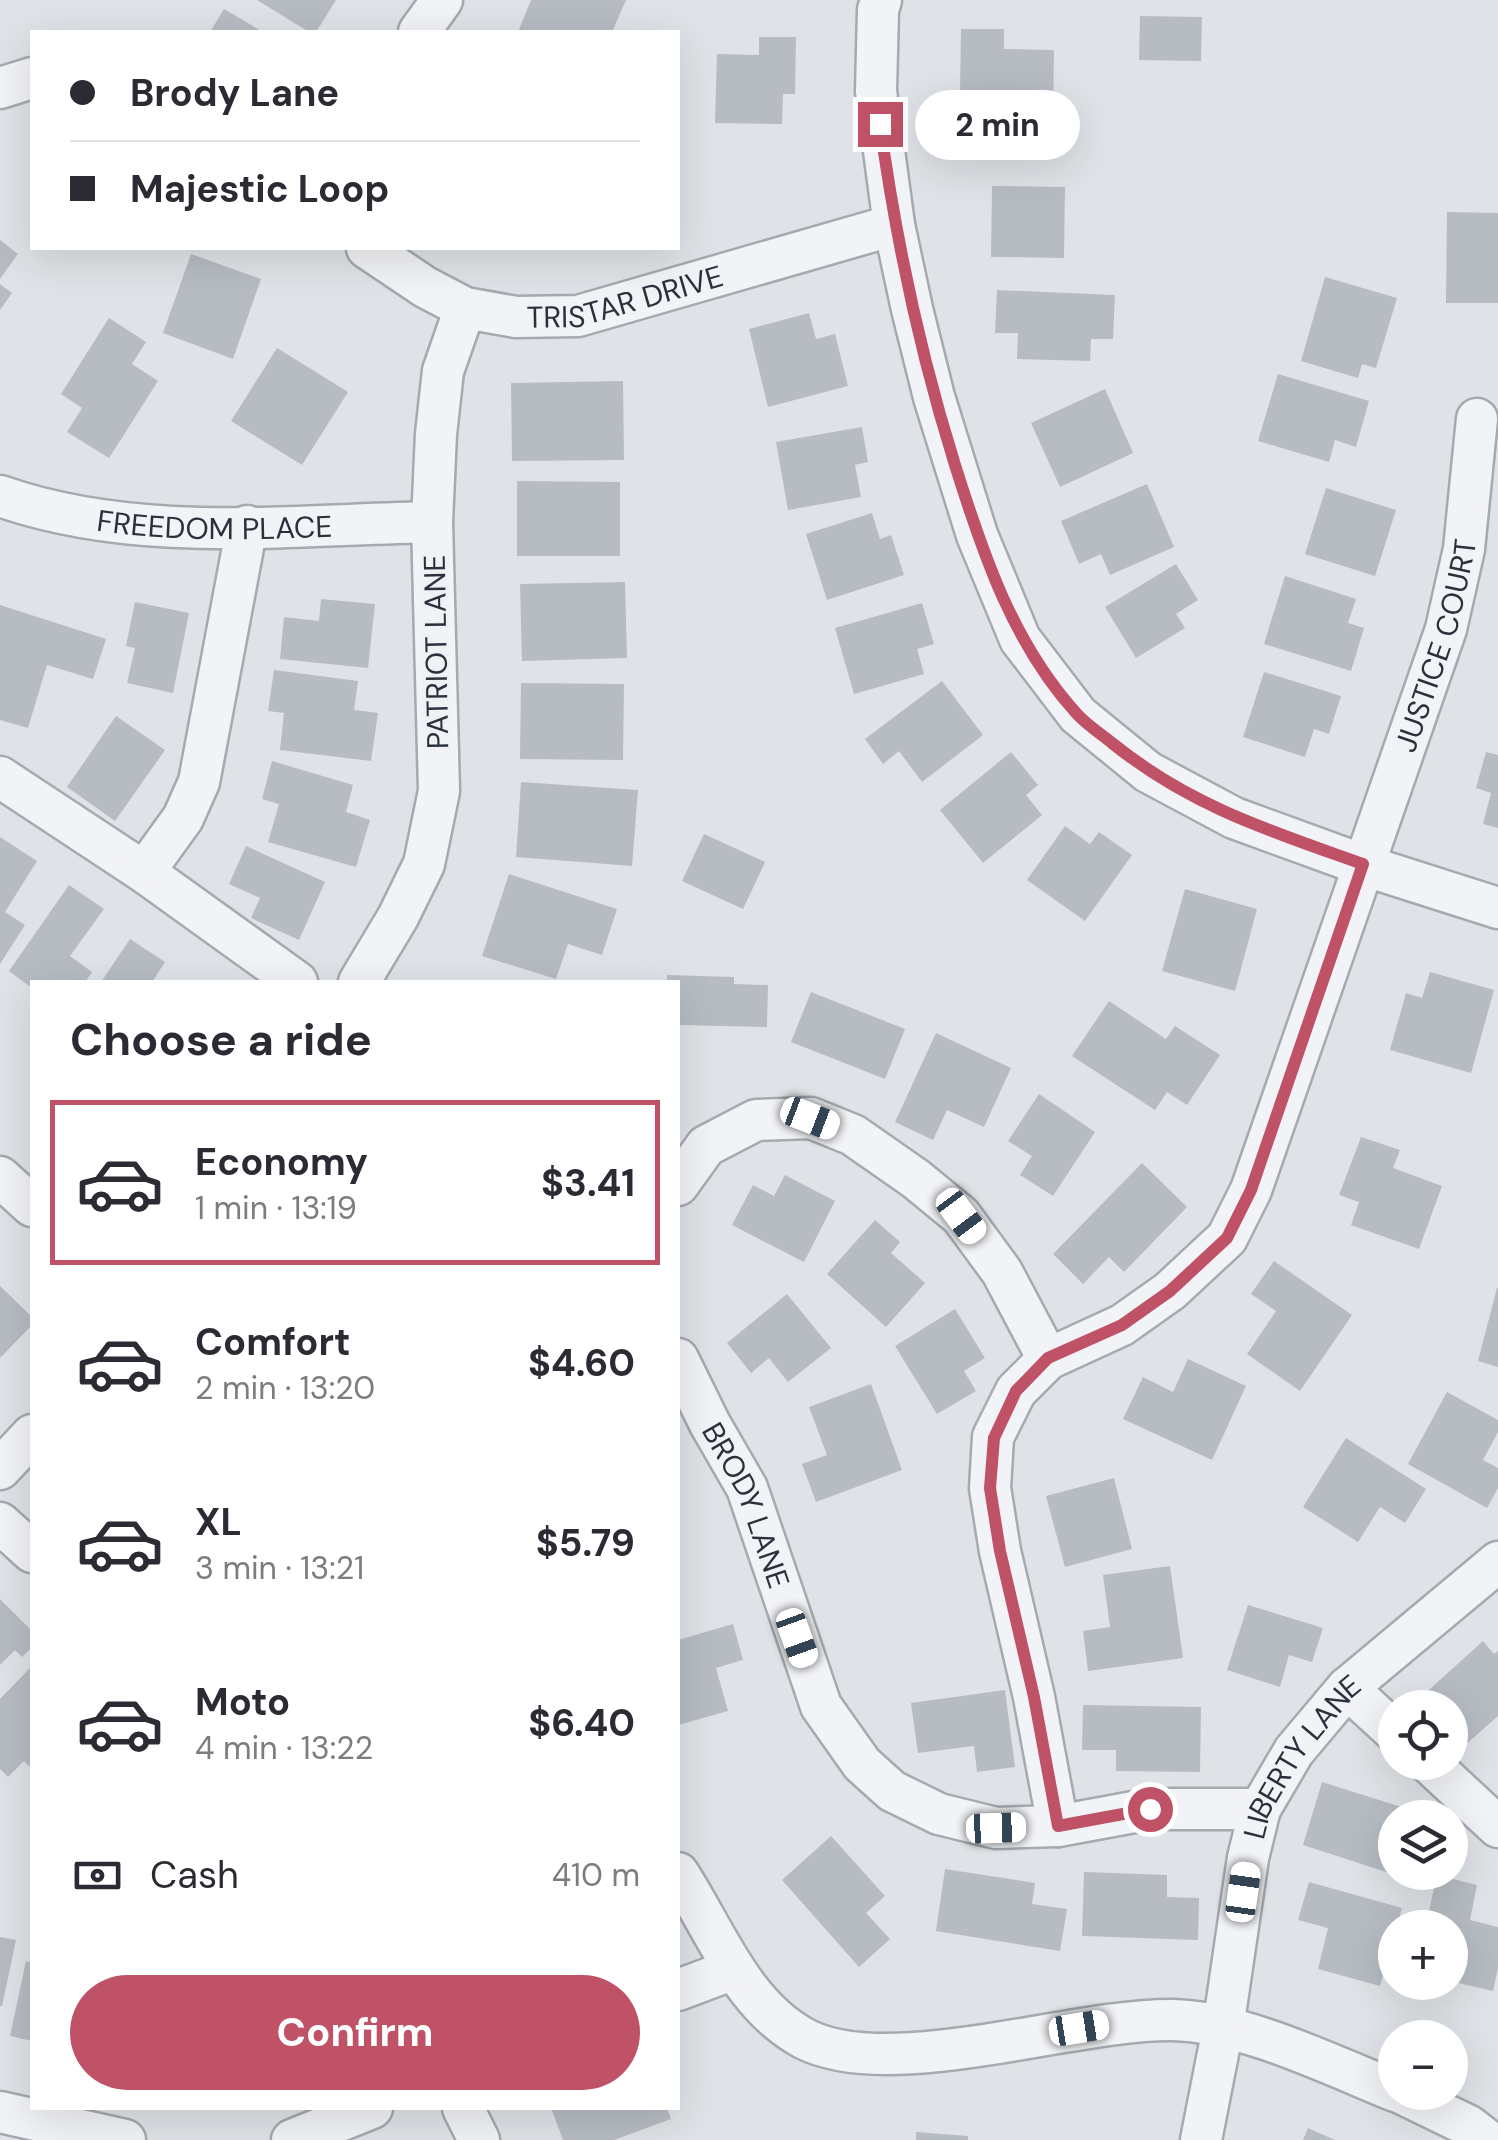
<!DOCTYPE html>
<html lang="en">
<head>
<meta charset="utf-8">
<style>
	:root { --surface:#fff; --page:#f2f2f3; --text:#2b2b33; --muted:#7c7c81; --line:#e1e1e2; --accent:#bf5266 }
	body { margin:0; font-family:"DM Sans",sans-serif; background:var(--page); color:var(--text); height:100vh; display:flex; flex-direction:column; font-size:38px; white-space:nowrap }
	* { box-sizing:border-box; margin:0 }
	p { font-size:32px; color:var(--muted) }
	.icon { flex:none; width:55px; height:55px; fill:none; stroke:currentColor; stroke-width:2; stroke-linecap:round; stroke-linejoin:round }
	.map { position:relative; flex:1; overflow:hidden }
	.drawer { position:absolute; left:30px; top:980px; width:650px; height:1130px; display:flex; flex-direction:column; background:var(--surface); border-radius:0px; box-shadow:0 10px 40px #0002 }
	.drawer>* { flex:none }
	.hud { position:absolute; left:30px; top:30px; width:650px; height:220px; border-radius:0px; box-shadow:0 10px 40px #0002; display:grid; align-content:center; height:220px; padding:0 40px; background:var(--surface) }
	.buttons { position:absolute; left:1378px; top:1690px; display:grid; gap:20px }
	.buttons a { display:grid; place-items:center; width:90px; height:90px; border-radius:50%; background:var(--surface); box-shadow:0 10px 40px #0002; font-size:50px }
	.end { position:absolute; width:45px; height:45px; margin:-22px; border:12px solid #bf5266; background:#fff; box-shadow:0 0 0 5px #fff }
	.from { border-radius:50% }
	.bubble { position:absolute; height:70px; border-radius:35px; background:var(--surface); box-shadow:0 10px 40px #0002; font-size:32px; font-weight:700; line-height:70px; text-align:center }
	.car { position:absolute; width:30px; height:60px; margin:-30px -15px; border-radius:12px; box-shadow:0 0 8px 2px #0007; background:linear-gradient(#fff 24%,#345 0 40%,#fff 0 76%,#345 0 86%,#fff 0) }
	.hud b { display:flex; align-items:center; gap:35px; height:95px; font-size:38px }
	.hud b+b { border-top:2px solid var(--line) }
	.hud i { width:25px; height:25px; background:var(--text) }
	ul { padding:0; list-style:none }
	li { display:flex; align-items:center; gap:30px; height:165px; margin:0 20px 15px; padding:0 20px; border:5px solid transparent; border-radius:0px }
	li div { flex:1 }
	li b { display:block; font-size:38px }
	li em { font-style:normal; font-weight:700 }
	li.selected { border-color:var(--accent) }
	li>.icon { width:90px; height:90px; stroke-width:1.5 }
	h2 { padding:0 40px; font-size:45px; line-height:120px }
	.pay { display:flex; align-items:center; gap:25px; height:110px; padding:0 40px; font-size:38px }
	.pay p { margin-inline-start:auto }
	.button { display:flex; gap:20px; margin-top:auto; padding:20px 40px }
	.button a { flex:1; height:115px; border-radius:60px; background:var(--accent); color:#fff; font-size:40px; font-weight:700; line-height:115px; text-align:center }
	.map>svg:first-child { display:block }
	.building { fill:#b7bcc3 }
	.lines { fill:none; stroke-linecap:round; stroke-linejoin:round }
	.minor-casing { stroke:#a5aab0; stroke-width:45 }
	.minor { stroke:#f2f3f6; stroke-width:40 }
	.route { stroke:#bf5266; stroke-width:12 }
	.labels { text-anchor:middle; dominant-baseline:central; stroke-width:8; stroke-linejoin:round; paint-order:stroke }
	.street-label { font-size:30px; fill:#2a313c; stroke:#eff1f5 }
</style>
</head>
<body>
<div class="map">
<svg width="1498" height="2140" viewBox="0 0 1498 2140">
	<rect width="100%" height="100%" fill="#dfe3e7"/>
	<g class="building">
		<path d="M 257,0 L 336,0 L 316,32 L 309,32 Z"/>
		<path d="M 531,0 L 626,0 L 612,32 L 518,32 Z"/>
		<path d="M 224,9 L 263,32 L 210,32 Z"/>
		<path d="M 1140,16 L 1202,17 L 1201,61 L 1139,60 Z"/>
		<path d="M 961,29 L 1004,29 L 1004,49 L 1054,50 L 1053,118 L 981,117 L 982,91 L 960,90 Z"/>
		<path d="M 759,37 L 796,37 L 795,94 L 783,94 L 782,124 L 715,123 L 717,54 L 759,55 Z"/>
		<path d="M 992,186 L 1065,187 L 1064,258 L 991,257 Z"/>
		<path d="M 1447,212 L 1498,213 L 1498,303 L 1446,303 Z"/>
		<path d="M 0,240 L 18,254 L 0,279 Z"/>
		<path d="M 191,254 L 261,279 L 233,359 L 163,333 Z"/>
		<path d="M 1325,277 L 1397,298 L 1376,368 L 1362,364 L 1358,378 L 1301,361 Z"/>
		<path d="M 0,284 L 12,293 L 0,310 Z"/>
		<path d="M 997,290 L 1115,295 L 1113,339 L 1091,339 L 1090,361 L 1017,359 L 1018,333 L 995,333 Z"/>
		<path d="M 809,313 L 816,339 L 835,334 L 848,386 L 768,407 L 749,329 Z"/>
		<path d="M 109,318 L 146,342 L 132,364 L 158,381 L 109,458 L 67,432 L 82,408 L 61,394 Z"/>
		<path d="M 277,348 L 348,392 L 302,465 L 231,421 Z"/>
		<path d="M 1278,374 L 1369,401 L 1356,447 L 1335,440 L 1329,462 L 1258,441 Z"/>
		<path d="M 623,381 L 624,460 L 512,461 L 511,383 Z"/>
		<path d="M 1105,389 L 1133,453 L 1060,487 L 1031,423 Z"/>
		<path d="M 862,427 L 868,462 L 855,465 L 861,497 L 788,510 L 776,442 Z"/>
		<path d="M 517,481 L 620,482 L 620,556 L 517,556 Z"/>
		<path d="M 1147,484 L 1174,547 L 1110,575 L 1101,554 L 1079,564 L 1061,521 Z"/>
		<path d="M 1326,488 L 1396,510 L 1375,576 L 1305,554 Z"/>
		<path d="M 872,513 L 880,539 L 891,535 L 904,575 L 827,600 L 806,534 Z"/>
		<path d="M 1176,564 L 1198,600 L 1176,614 L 1185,628 L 1136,658 L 1105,607 Z"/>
		<path d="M 1285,576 L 1356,599 L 1348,623 L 1364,628 L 1351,671 L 1264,644 Z"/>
		<path d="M 625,582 L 627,658 L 522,661 L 520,584 Z"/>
		<path d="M 321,599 L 375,604 L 368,668 L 280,659 L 284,617 L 319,621 Z"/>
		<path d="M 135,602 L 189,613 L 173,693 L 127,683 L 135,648 L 126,646 Z"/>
		<path d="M 922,603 L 934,644 L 917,649 L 924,674 L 854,694 L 835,628 Z"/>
		<path d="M 0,605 L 106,639 L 93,679 L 47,665 L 28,728 L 0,720 Z"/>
		<path d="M 274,670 L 358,681 L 354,710 L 378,713 L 371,761 L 280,750 L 284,713 L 268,711 Z"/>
		<path d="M 1264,672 L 1341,696 L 1329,734 L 1314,729 L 1305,757 L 1243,737 Z"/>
		<path d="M 942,681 L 983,735 L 922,782 L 899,751 L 883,764 L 865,739 Z"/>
		<path d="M 521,683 L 624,684 L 623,760 L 520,759 Z"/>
		<path d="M 116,716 L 165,750 L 115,821 L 67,787 Z"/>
		<path d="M 1011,752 L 1038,785 L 1026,795 L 1042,815 L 983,863 L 940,810 Z"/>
		<path d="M 1486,752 L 1498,755 L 1498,828 L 1483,824 L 1491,793 L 1476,788 Z"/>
		<path d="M 272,761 L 353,785 L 346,812 L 370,820 L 356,867 L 268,842 L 279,804 L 262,799 Z"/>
		<path d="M 521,782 L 638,790 L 632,866 L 516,857 Z"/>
		<path d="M 1065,826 L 1090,844 L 1099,832 L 1132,855 L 1085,921 L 1027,880 Z"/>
		<path d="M 704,834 L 765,862 L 743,909 L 682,881 Z"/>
		<path d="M 0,837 L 37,861 L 5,912 L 25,925 L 0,964 Z"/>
		<path d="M 246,846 L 325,882 L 299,940 L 251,918 L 260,898 L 229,884 Z"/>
		<path d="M 509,874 L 617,909 L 602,955 L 568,944 L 556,979 L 482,956 Z"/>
		<path d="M 69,885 L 104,909 L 70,956 L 92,972 L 85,982 L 32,982 L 32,988 L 9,971 Z"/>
		<path d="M 1185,889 L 1257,909 L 1235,991 L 1162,971 Z"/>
		<path d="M 130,939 L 165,962 L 152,982 L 101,982 Z"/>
		<path d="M 1430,972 L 1494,990 L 1471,1073 L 1390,1050 L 1406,993 L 1422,998 Z"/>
		<path d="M 667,975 L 734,977 L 734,984 L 768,985 L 767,1027 L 678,1025 L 678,982 L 667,982 Z"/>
		<path d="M 811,992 L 905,1029 L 885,1079 L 791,1042 Z"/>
		<path d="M 1109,1001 L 1166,1039 L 1175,1026 L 1220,1055 L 1187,1105 L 1167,1092 L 1155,1110 L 1072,1056 Z"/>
		<path d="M 936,1033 L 1011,1068 L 984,1127 L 947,1110 L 933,1140 L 895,1122 Z"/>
		<path d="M 1039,1094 L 1095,1132 L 1053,1196 L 1020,1175 L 1032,1156 L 1008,1141 Z"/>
		<path d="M 1361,1137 L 1400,1150 L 1393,1168 L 1442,1186 L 1419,1249 L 1351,1225 L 1359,1202 L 1339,1195 Z"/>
		<path d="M 1142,1163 L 1187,1207 L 1124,1272 L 1109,1257 L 1083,1284 L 1053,1254 Z"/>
		<path d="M 785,1175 L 835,1201 L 804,1262 L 732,1225 L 753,1185 L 774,1196 Z"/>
		<path d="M 875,1220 L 900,1242 L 891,1253 L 925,1283 L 886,1327 L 827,1274 Z"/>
		<path d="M 1274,1261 L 1352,1315 L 1300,1391 L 1247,1354 L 1276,1311 L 1251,1294 Z"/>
		<path d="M 0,1286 L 32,1317 L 32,1325 L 0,1358 Z"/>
		<path d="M 1497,1288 L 1498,1288 L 1498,1367 L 1478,1361 Z"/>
		<path d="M 787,1294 L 831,1348 L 788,1382 L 769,1358 L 751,1373 L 727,1343 Z"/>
		<path d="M 955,1309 L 985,1358 L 964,1371 L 976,1391 L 937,1414 L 895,1346 Z"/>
		<path d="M 1188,1359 L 1246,1386 L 1212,1460 L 1123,1419 L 1143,1377 L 1173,1392 Z"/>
		<path d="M 871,1384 L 902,1470 L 816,1502 L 802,1464 L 827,1455 L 809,1407 Z"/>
		<path d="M 1447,1392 L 1498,1420 L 1498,1432 L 1483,1460 L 1498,1468 L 1498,1488 L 1487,1508 L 1408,1464 Z"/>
		<path d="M 1346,1438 L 1426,1489 L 1405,1523 L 1380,1507 L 1358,1542 L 1303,1507 Z"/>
		<path d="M 1114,1478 L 1132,1549 L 1065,1567 L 1046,1496 Z"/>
		<path d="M 1170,1566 L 1183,1658 L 1088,1671 L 1083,1631 L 1110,1627 L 1103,1575 Z"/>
		<path d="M 0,1599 L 32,1631 L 32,1647 L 22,1657 L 15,1650 L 0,1665 Z"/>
		<path d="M 1248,1605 L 1323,1628 L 1312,1662 L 1289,1655 L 1280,1687 L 1227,1670 Z"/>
		<path d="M 733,1624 L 743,1660 L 716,1668 L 728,1711 L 678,1725 L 678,1640 Z"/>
		<path d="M 1483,1641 L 1494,1654 L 1498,1651 L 1498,1716 L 1464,1746 L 1450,1731 L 1450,1708 L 1429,1708 L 1420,1698 Z"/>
		<path d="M 32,1666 L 32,1769 L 24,1761 L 8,1777 L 0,1769 L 0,1699 Z"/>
		<path d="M 1005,1690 L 1015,1767 L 977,1772 L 974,1746 L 918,1753 L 911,1703 Z"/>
		<path d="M 1083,1705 L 1201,1707 L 1200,1772 L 1116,1771 L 1116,1750 L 1082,1750 Z"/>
		<path d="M 1322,1782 L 1433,1817 L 1395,1818 L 1395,1872 L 1413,1872 L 1411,1880 L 1303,1845 Z"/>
		<path d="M 831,1836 L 885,1896 L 866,1913 L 890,1939 L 859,1967 L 782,1880 Z"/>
		<path d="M 945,1869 L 1035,1883 L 1032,1904 L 1067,1909 L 1060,1951 L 936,1931 Z"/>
		<path d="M 1084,1872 L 1167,1875 L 1167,1897 L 1199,1898 L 1198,1940 L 1082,1936 Z"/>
		<path d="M 1437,1875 L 1477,1885 L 1470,1920 L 1498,1927 L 1498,1968 L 1493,1991 L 1450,1981 L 1450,1928 L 1425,1928 Z"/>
		<path d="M 1309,1882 L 1402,1908 L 1380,1986 L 1318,1969 L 1328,1928 L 1298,1920 Z"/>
		<path d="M 0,1937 L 16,1940 L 2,2006 L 0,2006 Z"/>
		<path d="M 26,1961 L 32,1963 L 32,2041 L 10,2036 Z"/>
		<path d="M 551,2108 L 667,2108 L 671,2119 L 614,2140 L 563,2140 Z"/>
		<path d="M 1308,2128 L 1335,2140 L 1303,2140 Z"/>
		<path d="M 916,2132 L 968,2136 L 968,2140 L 916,2140 Z"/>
	</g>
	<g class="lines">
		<g class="minor-casing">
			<g id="minor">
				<path d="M 881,0 L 878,10 L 876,91 L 894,225 L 912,309 L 934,397 L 977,535 L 1020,639 L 1078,715 L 1148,772 L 1234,818 L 1363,865 L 1498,908"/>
				<path d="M 419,32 L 442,0"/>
				<path d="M 0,88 L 32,78"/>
				<path id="s1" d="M 367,248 L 425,287 L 465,308 L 516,317 L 578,316 L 894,225"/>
				<path id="s2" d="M 0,496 C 137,544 289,525 432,522"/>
				<path d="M 0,777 L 144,872 L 297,982"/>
				<path d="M 144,872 L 183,818 L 199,782 L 247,526"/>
				<path d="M 359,982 L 398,917 L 424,864 L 439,791 L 432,522 L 436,434 L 443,371 L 465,308"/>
				<path d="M 0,1177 L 32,1206"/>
				<path d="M 678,1185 L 706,1146 L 756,1120 L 811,1118 L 853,1135 L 916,1179 L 961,1216 L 1002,1272 L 1048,1359"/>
				<path id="s3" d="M 678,1359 L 710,1424 L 747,1488 L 821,1706 L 862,1764 L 892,1791 L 939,1814 L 996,1828 L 1058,1826 L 1150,1809 L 1260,1809"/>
				<path d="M 0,1469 L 32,1435"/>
				<path d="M 0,1523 L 32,1552"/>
				<path d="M 1347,1688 L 1395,1732"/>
				<path d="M 1428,1762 L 1498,1827"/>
				<path id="s4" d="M 1058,1826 L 1034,1697 L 1000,1551 L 990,1488 L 993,1437 L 1016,1391 L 1048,1359 L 1122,1325 L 1170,1291 L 1227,1238 L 1251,1190 L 1446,629 L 1464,549 L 1477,419"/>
				<path d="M 678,1873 C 715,1929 741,2005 805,2039 C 890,2082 1072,2019 1172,2020 C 1241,2021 1331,2065 1395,2091"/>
				<path d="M 678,1990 L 734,1969"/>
				<path d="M 1399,2092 L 1469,2126 L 1487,2140"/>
				<path d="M 463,2108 L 479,2140"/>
				<path d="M 0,2112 L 125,2140"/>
				<path d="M 292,2140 L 372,2108"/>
				<path id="s5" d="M 1201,2140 L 1223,2028 L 1248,1858 L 1260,1809 L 1294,1751 L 1347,1688 L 1498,1562"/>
			</g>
		</g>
		<use href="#minor" class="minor"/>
	</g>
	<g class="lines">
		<path class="route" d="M 880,124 C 896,241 920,353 955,465 C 983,554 1013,644 1077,714 C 1087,725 1101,734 1112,743 C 1190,806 1270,831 1363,864 L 1251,1190 L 1227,1238 L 1170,1291 L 1122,1325 L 1048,1358 L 1016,1391 L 994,1438 L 990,1488 L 1000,1551 L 1034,1697 L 1058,1826 L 1150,1809"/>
	</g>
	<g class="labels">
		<g class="street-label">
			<text stroke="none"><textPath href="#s1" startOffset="278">TRISTAR DRIVE</textPath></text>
			<text stroke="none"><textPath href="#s2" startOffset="218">FREEDOM PLACE</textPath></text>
			<text stroke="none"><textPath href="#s4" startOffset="1340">JUSTICE COURT</textPath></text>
			<text transform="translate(436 652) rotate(-91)">PATRIOT LANE</text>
			<text stroke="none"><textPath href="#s3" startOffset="162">BRODY LANE</textPath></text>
			<text stroke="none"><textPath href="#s5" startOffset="402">LIBERTY LANE</textPath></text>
		</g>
	</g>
</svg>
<div class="buttons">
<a><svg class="icon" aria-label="locate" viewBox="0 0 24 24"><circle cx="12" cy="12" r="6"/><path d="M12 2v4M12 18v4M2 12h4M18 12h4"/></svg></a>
<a><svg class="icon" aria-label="layers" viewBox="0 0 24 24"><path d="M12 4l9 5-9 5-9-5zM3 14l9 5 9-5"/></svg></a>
<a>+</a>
<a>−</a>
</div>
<i class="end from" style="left:1150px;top:1809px"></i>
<i class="end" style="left:880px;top:124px"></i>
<div class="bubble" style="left:915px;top:90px;width:165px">2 min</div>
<i class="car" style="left:810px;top:1118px;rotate:111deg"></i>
<i class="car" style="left:961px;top:1216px;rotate:143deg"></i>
<i class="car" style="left:797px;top:1638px;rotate:160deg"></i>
<i class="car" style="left:996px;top:1828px;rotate:88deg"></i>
<i class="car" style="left:1243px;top:1892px;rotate:8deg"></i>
<i class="car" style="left:1079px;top:2028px;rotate:81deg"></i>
<div class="hud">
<b><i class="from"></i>Brody Lane</b>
<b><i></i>Majestic Loop</b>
</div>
<section class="drawer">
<h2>Choose a ride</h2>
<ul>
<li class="selected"><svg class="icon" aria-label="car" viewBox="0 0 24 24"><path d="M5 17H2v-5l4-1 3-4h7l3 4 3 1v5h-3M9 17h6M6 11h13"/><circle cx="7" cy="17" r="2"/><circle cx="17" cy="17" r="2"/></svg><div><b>Economy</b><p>1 min · 13:19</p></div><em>$3.41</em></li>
<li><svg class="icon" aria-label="car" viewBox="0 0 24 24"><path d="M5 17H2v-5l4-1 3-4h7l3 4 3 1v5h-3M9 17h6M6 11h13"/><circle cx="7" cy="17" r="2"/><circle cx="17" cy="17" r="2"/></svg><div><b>Comfort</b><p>2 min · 13:20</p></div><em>$4.60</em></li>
<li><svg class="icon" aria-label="car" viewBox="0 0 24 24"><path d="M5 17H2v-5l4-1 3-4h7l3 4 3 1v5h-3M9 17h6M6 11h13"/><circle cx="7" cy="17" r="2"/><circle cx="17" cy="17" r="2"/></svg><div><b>XL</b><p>3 min · 13:21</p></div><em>$5.79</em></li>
<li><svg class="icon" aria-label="car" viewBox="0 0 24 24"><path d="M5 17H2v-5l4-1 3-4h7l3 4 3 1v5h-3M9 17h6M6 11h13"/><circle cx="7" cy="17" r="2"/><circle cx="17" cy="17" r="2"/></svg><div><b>Moto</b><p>4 min · 13:22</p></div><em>$6.40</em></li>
</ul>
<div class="pay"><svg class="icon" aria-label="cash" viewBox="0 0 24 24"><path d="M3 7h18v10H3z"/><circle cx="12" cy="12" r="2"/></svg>Cash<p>410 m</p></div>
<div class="button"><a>Confirm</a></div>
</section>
</div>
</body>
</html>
